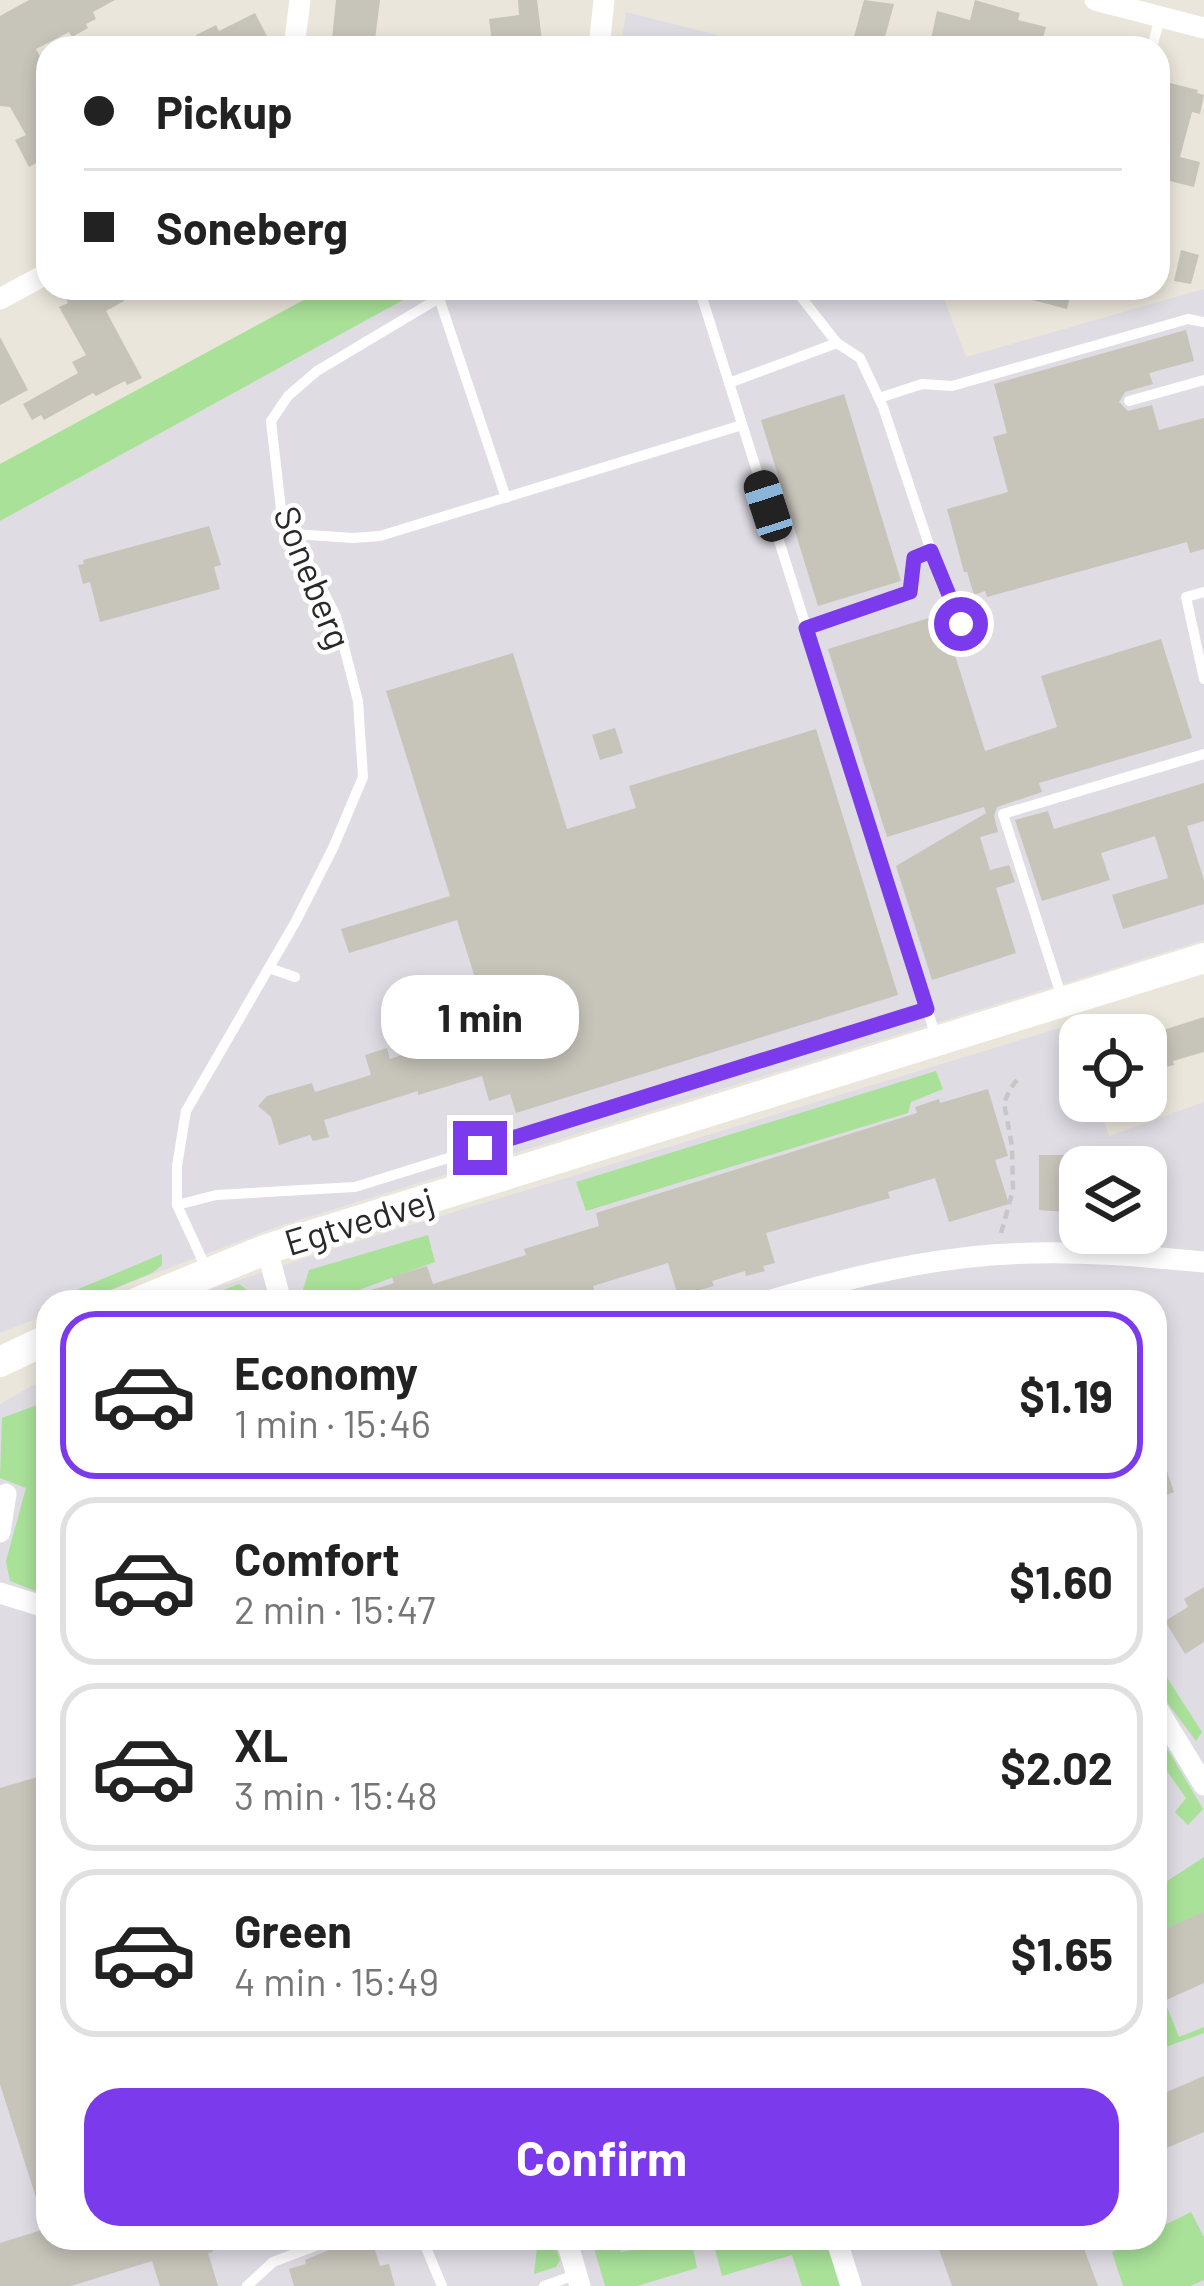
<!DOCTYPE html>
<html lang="en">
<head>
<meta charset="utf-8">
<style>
	:root { --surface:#fff; --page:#f2f2f2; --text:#222; --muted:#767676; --line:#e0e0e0; --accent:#7c3aed }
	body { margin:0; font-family:Barlow,sans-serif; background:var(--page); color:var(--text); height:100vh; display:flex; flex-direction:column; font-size:45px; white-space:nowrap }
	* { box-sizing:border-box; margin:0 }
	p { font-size:39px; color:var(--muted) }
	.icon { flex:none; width:66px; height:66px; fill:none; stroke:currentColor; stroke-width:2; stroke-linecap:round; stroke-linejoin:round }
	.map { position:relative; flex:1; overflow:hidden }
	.drawer { position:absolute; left:36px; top:1290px; width:1131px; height:960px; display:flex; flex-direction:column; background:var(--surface); border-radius:36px; box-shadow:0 6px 18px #0003 }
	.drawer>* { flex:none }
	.guide { position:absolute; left:36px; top:36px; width:1134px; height:264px; border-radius:36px; box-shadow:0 6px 18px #0003; display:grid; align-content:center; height:264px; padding:0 48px; background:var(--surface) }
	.tools { position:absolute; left:1059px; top:1014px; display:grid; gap:24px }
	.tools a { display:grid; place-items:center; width:108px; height:108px; border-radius:24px; background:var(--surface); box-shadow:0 6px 18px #0003; font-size:60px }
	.end { position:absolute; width:54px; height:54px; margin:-27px; border:15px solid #7c3aed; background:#fff; box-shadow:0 0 0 6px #fff }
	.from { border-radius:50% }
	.bubble { position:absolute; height:84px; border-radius:36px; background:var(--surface); box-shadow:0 6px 18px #0003; font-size:39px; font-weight:700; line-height:84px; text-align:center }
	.car { position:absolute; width:36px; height:72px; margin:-36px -18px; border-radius:15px; box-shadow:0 0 9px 3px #0007; background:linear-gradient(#222 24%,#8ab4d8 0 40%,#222 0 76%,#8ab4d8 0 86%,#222 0) }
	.guide b { display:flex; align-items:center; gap:42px; height:114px; font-size:45px }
	.guide b+b { border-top:3px solid var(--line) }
	.guide i { width:30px; height:30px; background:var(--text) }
	ul { padding:21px 0 0; list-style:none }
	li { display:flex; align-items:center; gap:36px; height:168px; margin:0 24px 18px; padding:0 24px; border:6px solid var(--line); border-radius:36px }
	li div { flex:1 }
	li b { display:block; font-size:45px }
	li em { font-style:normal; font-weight:700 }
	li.on { border-color:var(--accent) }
	li>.icon { width:108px; height:108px; stroke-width:1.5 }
	.action { display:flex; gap:24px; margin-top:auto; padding:24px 48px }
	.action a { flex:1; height:138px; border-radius:36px; background:var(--accent); color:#fff; font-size:48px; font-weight:700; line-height:138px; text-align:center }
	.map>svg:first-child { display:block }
	.industrial { fill:#dfdce4; fill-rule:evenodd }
	.green { fill:#a9e199 }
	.building { fill:#c7c4ba }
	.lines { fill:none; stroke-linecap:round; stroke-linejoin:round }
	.path { stroke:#c7c7c7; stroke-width:4.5; stroke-dasharray:9 6; stroke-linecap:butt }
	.lane { stroke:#fff; stroke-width:10 }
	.street { stroke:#fff; stroke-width:21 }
	.secondary { stroke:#fff; stroke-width:30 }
	.route { stroke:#7c3aed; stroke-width:15 }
	.labels { text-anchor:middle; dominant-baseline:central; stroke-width:9; stroke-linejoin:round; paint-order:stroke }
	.street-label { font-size:36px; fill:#292929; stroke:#fff }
</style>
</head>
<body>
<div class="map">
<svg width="1204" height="2286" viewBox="0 0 1204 2286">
	<rect width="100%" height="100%" fill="#ebe6db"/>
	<g class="industrial">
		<path d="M 626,12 L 770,48 L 621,48 Z"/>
		<path d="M 425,288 L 940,288 L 966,357 L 1204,289 L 1204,940 L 276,1227 L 80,1302 L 48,1302 L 48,1314 L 0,1333 L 0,521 Z"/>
		<path d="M 1073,1024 L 1080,1045 L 1080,1101 L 1098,1101 L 1109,1136 L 1204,1102 L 1204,2286 L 0,2286 L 0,1404 L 48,1377 L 48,2238 L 1155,2238 L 1155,1302 L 184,1302 L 201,1293 L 326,1251 ZM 1080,1167 L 1146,1167 L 1146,1233 L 1080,1233 Z"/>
	</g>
	<g class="green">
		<path d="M 326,288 L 425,288 L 0,521 L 0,464 Z"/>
		<path d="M 936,1071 L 943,1089 L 911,1102 L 908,1113 L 586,1211 L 576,1182 Z"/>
		<path d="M 428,1235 L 435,1262 L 326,1302 L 305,1302 L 302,1293 L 309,1270 Z"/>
		<path d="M 162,1254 L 162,1265 L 152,1273 L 81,1302 L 69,1293 Z"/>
		<path d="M 239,1284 L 264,1302 L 192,1302 Z"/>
		<path d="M 48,1401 L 48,1596 L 10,1581 L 6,1561 L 26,1488 L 0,1478 L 2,1418 Z"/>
		<path d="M 1155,1659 L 1202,1732 L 1196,1741 L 1155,1686 Z"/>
		<path d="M 1155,1728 L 1203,1809 L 1188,1825 L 1175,1812 L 1186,1798 L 1155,1754 Z"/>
		<path d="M 1204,1857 L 1204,1913 L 1155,1933 L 1155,1889 Z"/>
		<path d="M 1167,2007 L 1179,2037 L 1204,2027 L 1204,2033 L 1155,2051 L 1155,2011 Z"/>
		<path d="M 1191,2212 L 1204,2237 L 1204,2280 L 1190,2286 L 1123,2286 L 1112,2252 L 1140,2238 L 1155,2238 L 1155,2230 Z"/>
		<path d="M 538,2238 L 552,2238 L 560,2260 L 556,2267 L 534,2274 Z"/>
		<path d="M 591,2238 L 616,2238 L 621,2252 L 691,2238 L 697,2268 L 637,2286 L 605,2286 Z"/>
		<path d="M 712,2238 L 822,2238 L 826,2248 L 832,2253 L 841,2286 L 802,2286 L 792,2255 L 722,2276 Z"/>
	</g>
	<g class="building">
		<path d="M 29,0 L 115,0 L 93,12 L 96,19 L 86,24 L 88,28 L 72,37 L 69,32 L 36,49 L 48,71 L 48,156 L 29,167 L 15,140 L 26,135 L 10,107 L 0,106 L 0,16 Z"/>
		<path d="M 336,0 L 380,0 L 374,48 L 331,48 Z"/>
		<path d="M 518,0 L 537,0 L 543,48 L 512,48 L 511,41 L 492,43 L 489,19 L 519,15 Z"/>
		<path d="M 864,0 L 894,4 L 882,48 L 851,48 Z"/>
		<path d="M 975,0 L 1020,13 L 1018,20 L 1046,27 L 1040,48 L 929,48 L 937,11 L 970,20 Z"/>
		<path d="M 255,13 L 273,48 L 186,48 L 199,41 L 196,35 L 216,25 L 219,31 Z"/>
		<path d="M 1170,83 L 1198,90 L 1197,93 L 1204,95 L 1200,114 L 1192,112 L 1180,157 L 1200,162 L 1194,187 L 1158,178 L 1158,101 L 1165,103 Z"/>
		<path d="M 1181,250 L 1199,255 L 1191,284 L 1174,281 Z"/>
		<path d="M 86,288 L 117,288 L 124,301 L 106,311 L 142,378 L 127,385 L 125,381 L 96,396 L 93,393 L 44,420 L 41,415 L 32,420 L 23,404 L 78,373 L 72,362 L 86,355 L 59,307 L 68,303 L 66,299 Z"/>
		<path d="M 1010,288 L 1072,288 L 1067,309 L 1009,294 Z"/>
		<path d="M 1186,330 L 1194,361 L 1149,373 L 1153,384 L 1125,392 L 1119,402 L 1128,411 L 1152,405 L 1159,430 L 1204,418 L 1204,549 L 1190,553 L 1187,542 L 987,597 L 985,591 L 974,595 L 967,572 L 964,572 L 947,509 L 1008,492 L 993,437 L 1007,433 L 994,384 Z"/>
		<path d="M 0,337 L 28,390 L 0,405 Z"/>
		<path d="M 844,394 L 901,581 L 818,606 L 761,420 Z"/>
		<path d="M 209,526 L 221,565 L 214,567 L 220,589 L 100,622 L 90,582 L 83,584 L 78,565 L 84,564 L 83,560 Z"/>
		<path d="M 942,614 L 985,751 L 1057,727 L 1041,676 L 1161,639 L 1192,738 L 1039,783 L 1042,792 L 997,807 L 994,816 L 998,832 L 980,837 L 990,870 L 1009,865 L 1015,882 L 996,888 L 1016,953 L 932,980 L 896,866 L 986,813 L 984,807 L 887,837 L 828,649 Z"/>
		<path d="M 513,653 L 567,829 L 636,808 L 629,786 L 816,729 L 898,995 L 516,1113 L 510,1094 L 489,1101 L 482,1076 L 418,1095 L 418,1091 L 324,1120 L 329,1137 L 313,1141 L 310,1135 L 279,1145 L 271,1117 L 258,1106 L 267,1096 L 312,1083 L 315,1092 L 371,1075 L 365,1055 L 387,1048 L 390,1059 L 490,1026 L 457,920 L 349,953 L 341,929 L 450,896 L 386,691 Z"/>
		<path d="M 615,728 L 623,753 L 600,760 L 592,735 Z"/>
		<path d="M 1204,783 L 1204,821 L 1187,826 L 1204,880 L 1204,904 L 1123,929 L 1112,895 L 1168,878 L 1155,836 L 1101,853 L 1110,880 L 1042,901 L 1015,820 L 1048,811 L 1054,829 Z"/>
		<path d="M 1204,1017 L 1204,1052 L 1173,1061 L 1174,1065 L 1162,1068 L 1167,1088 L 1150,1094 L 1146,1081 L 1146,1032 L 1151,1034 Z"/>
		<path d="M 988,1089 L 1008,1156 L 995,1160 L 1009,1204 L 949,1222 L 935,1178 L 888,1192 L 890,1198 L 766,1233 L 775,1263 L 763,1266 L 765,1271 L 746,1276 L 745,1271 L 712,1281 L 714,1286 L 678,1296 L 668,1263 L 593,1286 L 598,1302 L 347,1302 L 346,1298 L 394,1283 L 392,1277 L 427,1266 L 433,1284 L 526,1255 L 524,1249 L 599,1226 L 596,1213 L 917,1113 L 915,1107 L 939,1099 L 940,1103 Z"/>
		<path d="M 1039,1155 L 1067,1155 L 1066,1212 L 1039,1210 Z"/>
		<path d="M 1155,1445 L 1158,1445 L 1174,1492 L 1155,1499 Z"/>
		<path d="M 1204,1587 L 1204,1642 L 1185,1654 L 1165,1621 L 1188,1607 L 1184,1599 Z"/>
		<path d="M 48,1774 L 48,2223 L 44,2223 L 0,2084 L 0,1788 Z"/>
		<path d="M 1204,1912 L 1204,1983 L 1155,2005 L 1155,1933 Z"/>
		<path d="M 1204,2076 L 1204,2132 L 1155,2153 L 1155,2097 Z"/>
		<path d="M 48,2228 L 48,2238 L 208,2238 L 213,2252 L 208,2253 L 218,2286 L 160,2286 L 152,2261 L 71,2286 L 0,2286 L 0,2243 Z"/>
		<path d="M 935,2238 L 1080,2238 L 1098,2286 L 952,2286 Z"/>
		<path d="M 353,2240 L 356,2249 L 373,2244 L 380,2266 L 389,2264 L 395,2286 L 294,2286 L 289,2269 L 306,2264 L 305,2260 Z"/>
	</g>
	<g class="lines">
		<path class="path" d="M 1001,1233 L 1013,1190 L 1012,1146 L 1004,1103 L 1010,1089 L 1020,1076"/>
		<g class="lane">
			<path d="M 1152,48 L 1160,17"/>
			<path d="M 699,288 L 936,1037"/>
			<path d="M 794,288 L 837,343"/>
			<path d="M 439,298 L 506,498"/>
			<path d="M 729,383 L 837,343 L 860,358 L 883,407 L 931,551"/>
			<path d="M 879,398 L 922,384 L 952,386 L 1188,319 L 1204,322"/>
			<path d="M 1129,401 L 1204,380"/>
			<path d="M 294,534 L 353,538 L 380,536 L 742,425"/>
			<path d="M 1204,592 L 1186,597 L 1204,679"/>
			<path d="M 806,628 L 910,593 L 913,558 L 931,551 L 960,624"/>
			<path d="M 269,968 L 295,977"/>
			<path d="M 1062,998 L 1003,814 L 1204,754"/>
			<path d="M 177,1205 L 216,1195 L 355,1187 L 927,1009"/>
			<path d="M 207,1270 L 177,1205 L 177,1166 L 186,1111 L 296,921 L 333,848 L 363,777 L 358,701 L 336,616 L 281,509 L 271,421 L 288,396 L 317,371 L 456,288"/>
			<path d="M 422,2238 L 442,2286"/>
			<path d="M 247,2286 L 273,2262 L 336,2238"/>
			<path d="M 544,2286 L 575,2275"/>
		</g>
		<g class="street">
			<path d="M 1095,0 L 1204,28"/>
			<path d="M 294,48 L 300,0"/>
			<path d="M 599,48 L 604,0"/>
			<path d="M 0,299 L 48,273"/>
			<path d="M 267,1249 L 281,1302"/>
			<path d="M 764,1302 C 844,1279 925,1258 1009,1254 C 1074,1250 1140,1256 1204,1262"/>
			<path d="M 0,1532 L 6,1494"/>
			<path d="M 0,1593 L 48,1608"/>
			<path d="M 1155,1705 L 1204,1785"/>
			<path d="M 566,2238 L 580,2286"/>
			<path d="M 836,2238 L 851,2286"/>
		</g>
		<g class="secondary">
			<path d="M 138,1302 L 267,1249 L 1204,958"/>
			<path d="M 0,1362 L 48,1339"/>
		</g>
	</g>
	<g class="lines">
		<path class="route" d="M 480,1148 L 927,1009 L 806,628 L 910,592 L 914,558 L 931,551 L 961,624"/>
	</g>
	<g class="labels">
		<g class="street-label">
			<text transform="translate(314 577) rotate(68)">Soneberg</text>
			<text transform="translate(359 1220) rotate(-17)">Egtvedvej</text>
		</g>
	</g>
</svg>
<div class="tools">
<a><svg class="icon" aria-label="locate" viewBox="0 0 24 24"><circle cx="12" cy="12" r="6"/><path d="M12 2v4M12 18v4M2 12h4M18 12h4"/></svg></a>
<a><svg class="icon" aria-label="layers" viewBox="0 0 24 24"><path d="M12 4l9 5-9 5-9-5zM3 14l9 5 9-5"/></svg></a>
</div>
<i class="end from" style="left:961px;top:624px"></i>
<i class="end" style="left:480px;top:1148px"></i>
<div class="bubble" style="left:381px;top:975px;width:198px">1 min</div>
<i class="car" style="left:768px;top:506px;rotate:342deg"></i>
<div class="guide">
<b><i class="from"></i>Pickup</b>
<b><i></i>Soneberg</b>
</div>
<section class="drawer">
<ul>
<li class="on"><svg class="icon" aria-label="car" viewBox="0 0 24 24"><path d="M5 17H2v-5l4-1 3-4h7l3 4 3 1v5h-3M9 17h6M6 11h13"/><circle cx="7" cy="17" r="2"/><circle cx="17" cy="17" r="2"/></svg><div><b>Economy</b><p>1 min · 15:46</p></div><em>$1.19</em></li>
<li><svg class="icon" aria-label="car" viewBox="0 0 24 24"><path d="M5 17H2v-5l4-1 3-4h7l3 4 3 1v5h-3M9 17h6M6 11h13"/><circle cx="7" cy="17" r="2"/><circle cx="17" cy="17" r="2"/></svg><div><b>Comfort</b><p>2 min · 15:47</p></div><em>$1.60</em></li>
<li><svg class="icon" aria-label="car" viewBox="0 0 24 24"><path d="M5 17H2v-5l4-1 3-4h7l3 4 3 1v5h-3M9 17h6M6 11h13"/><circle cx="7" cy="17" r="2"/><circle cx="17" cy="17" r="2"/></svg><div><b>XL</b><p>3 min · 15:48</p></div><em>$2.02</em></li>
<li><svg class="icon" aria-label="car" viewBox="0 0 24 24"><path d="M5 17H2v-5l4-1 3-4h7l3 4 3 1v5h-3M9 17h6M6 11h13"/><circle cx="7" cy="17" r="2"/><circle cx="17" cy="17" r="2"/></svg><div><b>Green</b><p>4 min · 15:49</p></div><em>$1.65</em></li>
</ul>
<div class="action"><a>Confirm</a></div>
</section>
</div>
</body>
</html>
